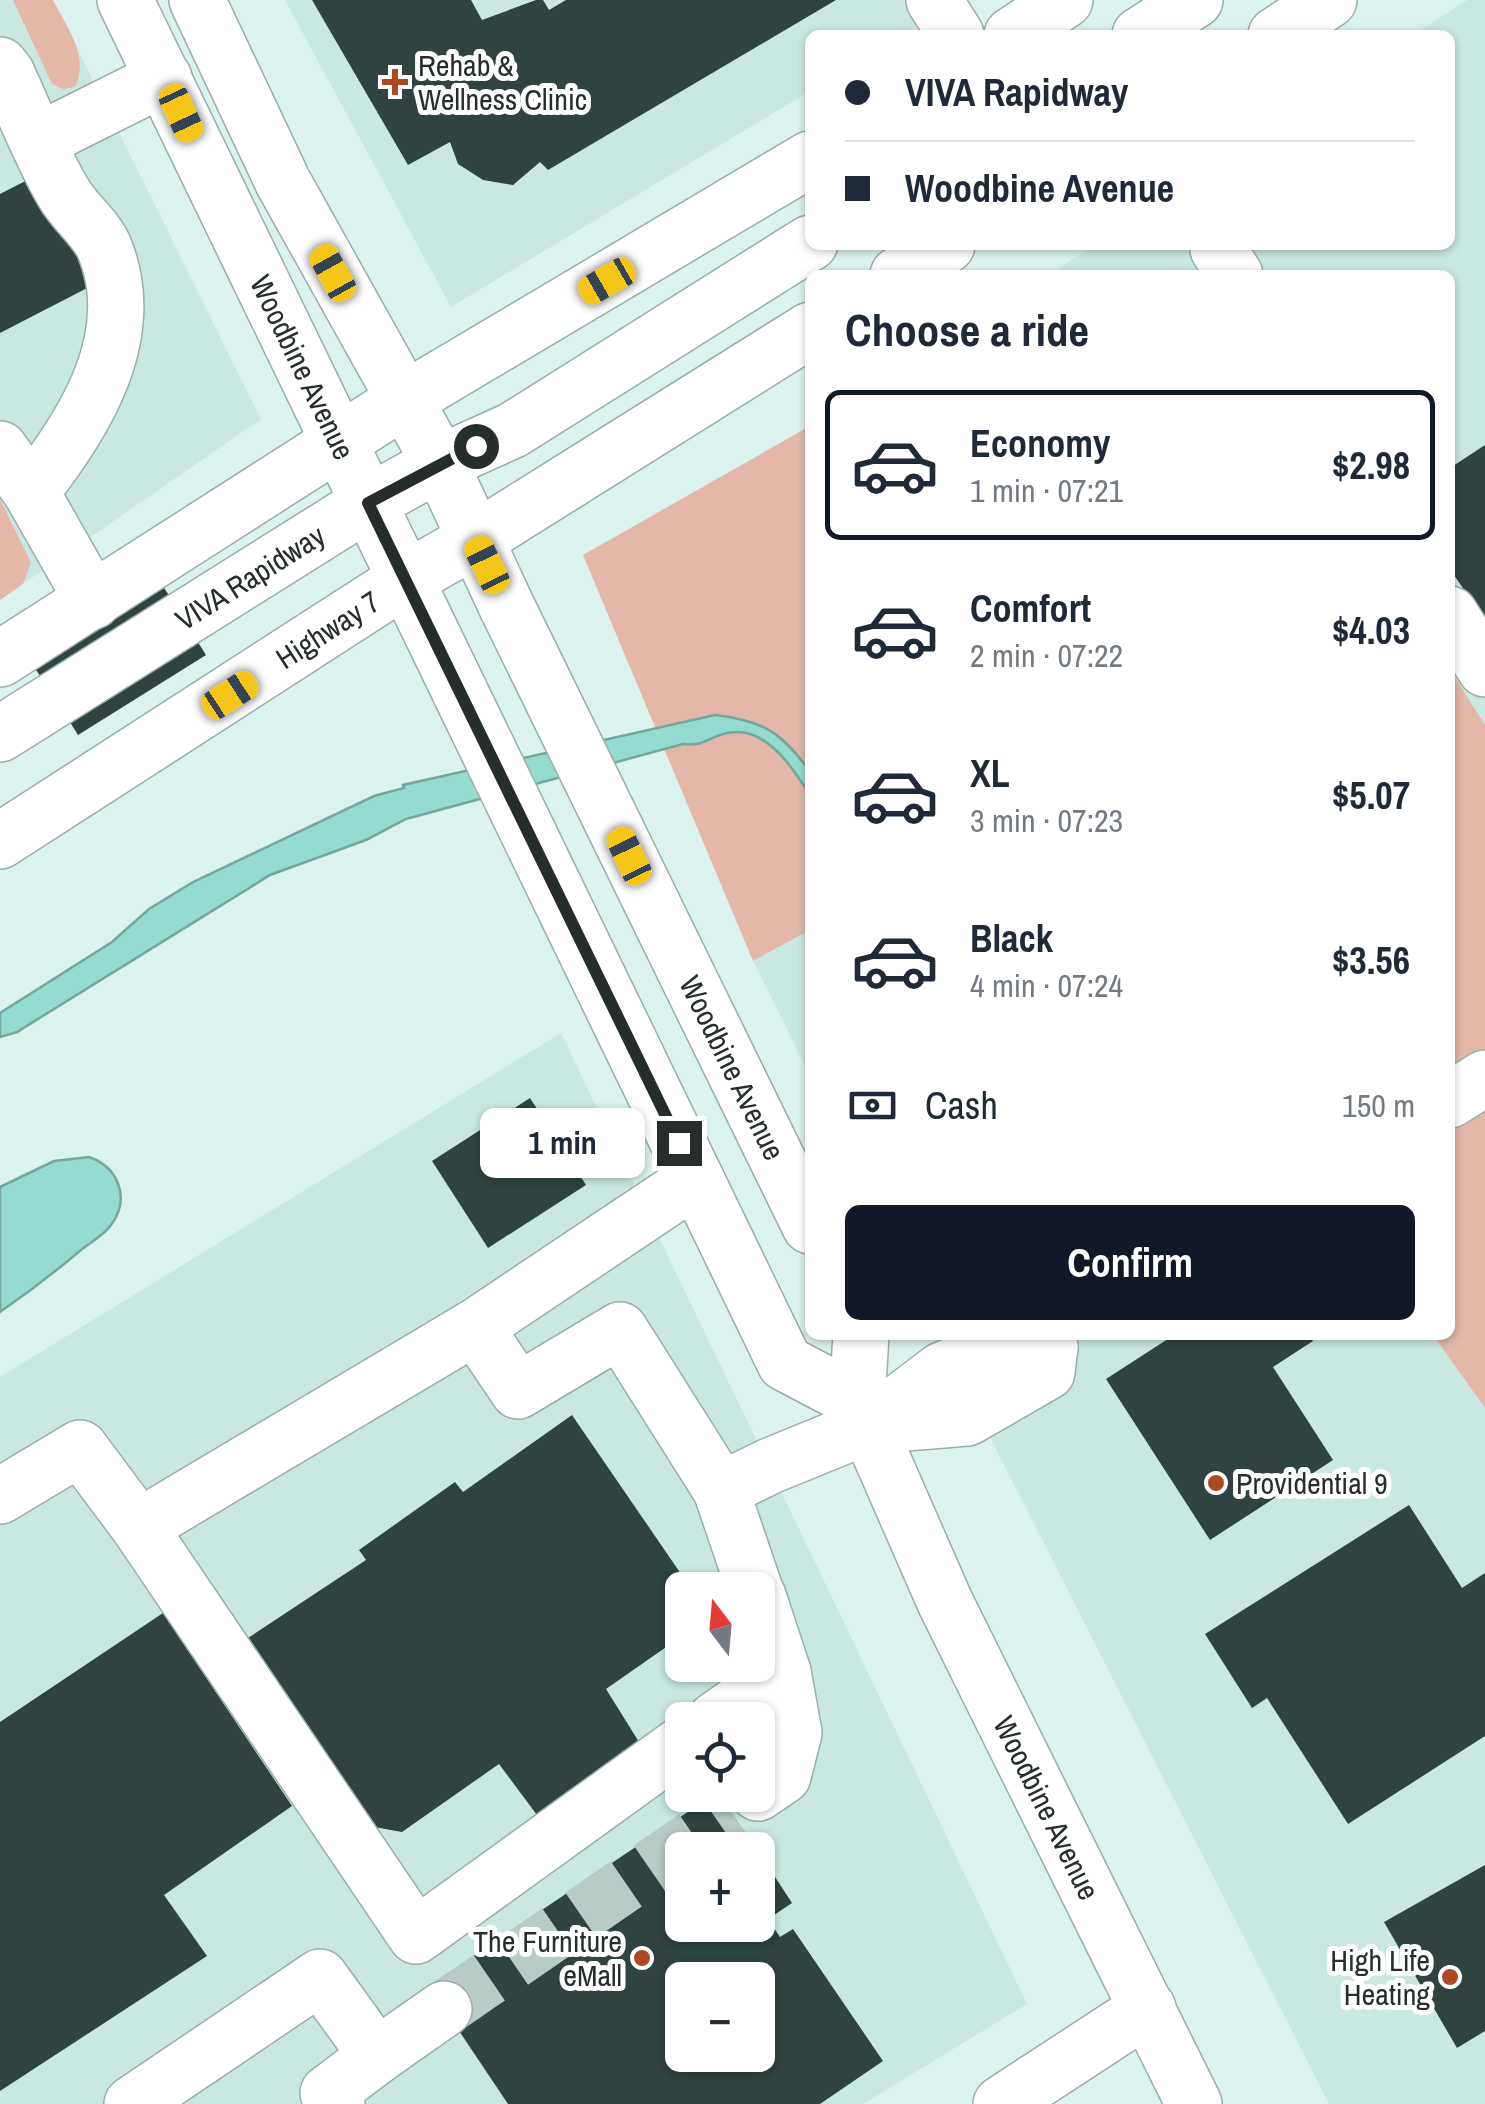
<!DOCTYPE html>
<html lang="en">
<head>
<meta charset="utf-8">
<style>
	:root { --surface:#fff; --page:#f2f2f3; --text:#1f2937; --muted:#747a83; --line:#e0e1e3; --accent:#111827 }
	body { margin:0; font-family:"Archivo Narrow",sans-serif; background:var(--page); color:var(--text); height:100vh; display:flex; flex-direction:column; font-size:38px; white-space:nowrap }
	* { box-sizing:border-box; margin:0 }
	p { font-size:32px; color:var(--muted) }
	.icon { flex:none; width:55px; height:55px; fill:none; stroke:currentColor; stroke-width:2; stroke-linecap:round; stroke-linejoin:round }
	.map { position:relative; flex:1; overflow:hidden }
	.side { position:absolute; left:805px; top:270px; width:650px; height:1070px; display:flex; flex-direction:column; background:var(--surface); border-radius:15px; box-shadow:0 2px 8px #0004 }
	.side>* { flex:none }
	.hud { position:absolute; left:805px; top:30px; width:650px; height:220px; border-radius:15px; box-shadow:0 2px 8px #0004; display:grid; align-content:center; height:220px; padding:0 40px; background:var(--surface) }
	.needle { width:65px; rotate:344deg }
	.fabs { position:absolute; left:665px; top:1572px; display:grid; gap:20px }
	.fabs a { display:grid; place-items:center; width:110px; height:110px; border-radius:15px; background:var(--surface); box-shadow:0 2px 8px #0004; font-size:50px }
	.end { position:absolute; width:45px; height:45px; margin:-22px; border:12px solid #262e2c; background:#fff; box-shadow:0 0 0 5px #fff }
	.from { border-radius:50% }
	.bubble { position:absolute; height:70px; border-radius:15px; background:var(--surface); box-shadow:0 2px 8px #0004; font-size:32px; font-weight:700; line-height:70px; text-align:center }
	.car { position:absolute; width:30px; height:60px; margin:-30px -15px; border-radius:12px; box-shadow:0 0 8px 2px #0007; background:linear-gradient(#f5c518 24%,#345 0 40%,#f5c518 0 76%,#345 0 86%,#f5c518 0) }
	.hud b { display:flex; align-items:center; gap:35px; height:95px; font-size:38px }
	.hud b+b { border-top:2px solid var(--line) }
	.hud i { width:25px; height:25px; background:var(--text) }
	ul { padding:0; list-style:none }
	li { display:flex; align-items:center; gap:30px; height:150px; margin:0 20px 15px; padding:0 20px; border:5px solid transparent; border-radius:15px }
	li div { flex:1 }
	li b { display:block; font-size:38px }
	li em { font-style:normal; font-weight:700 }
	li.on { border-color:var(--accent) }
	li>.icon { width:90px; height:90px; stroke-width:1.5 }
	h2 { padding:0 40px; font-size:45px; line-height:120px }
	.pay { display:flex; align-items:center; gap:25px; height:110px; padding:0 40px; font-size:38px }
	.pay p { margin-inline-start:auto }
	.cta { display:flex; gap:20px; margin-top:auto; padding:20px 40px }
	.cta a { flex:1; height:115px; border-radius:15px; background:var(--accent); color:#fff; font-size:40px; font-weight:700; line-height:115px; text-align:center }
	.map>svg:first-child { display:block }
	.built { fill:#c9e8e2; fill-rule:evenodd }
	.green { fill:#e4b7a8 }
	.water { fill:#95dbcf; stroke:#74a79e; stroke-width:2.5 }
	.building { fill:#304340; fill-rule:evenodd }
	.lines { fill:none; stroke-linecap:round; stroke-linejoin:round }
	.minor-tunnel { stroke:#b8cbc7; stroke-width:55; stroke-dasharray:55 28; stroke-linecap:butt }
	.minor-casing { stroke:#99aeaa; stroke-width:58 }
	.major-casing { stroke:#99aeaa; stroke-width:58 }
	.minor { stroke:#fff; stroke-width:55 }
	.major { stroke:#fff; stroke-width:55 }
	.route { stroke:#262e2c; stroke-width:12 }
	.poi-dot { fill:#ae4722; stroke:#fff; stroke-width:4 }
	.labels { text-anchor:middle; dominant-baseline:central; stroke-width:10; stroke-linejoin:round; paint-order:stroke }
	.poi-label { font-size:30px; fill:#262e2c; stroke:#fff; text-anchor:start }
	.street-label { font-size:30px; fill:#262e2c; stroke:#fff }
</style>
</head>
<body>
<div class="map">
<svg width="1485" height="2104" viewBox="0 0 1485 2104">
	<rect width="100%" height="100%" fill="#dcf2ee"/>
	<g class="built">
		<path d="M 0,0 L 53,0 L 261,419 L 23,584 L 0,539 Z"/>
		<path d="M 285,0 L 961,0 L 903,35 L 810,35 L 810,91 L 451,307 Z"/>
		<path d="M 1467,0 L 1485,0 L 1485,725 L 1450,670 L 1450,275 L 1049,275 L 1094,245 L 1450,245 L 1450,35 L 1413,35 Z"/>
		<path d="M 810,930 L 810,1076 L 753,961 Z"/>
		<path d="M 561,1033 L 1027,2004 L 863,2104 L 0,2104 L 0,1377 ZM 682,1590 L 758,1590 L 758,1665 L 682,1665 ZM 682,1720 L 758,1720 L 758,1795 L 682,1795 ZM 682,1850 L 758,1850 L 758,1925 L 682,1925 ZM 682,1980 L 758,1980 L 758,2055 L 682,2055 Z"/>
		<path d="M 938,1335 L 1433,1335 L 1485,1408 L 1485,2104 L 1329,2104 Z"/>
	</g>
	<g class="green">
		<path d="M 13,0 L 53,0 C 67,28 90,56 75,87 L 63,89 L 52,84 Z"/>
		<path d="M 810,426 L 810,930 L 753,961 L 583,555 Z"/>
		<path d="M 0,499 L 31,563 L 23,584 L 0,600 Z"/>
		<path d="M 1450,670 L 1485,725 L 1485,1408 L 1433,1335 L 1450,1335 Z"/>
	</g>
	<g class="water">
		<path d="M 715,715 C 765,721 780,732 810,771 L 810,795 C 790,764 762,720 720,735 C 704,741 701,746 683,744 L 406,819 L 366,840 L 270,875 L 17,1032 L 0,1037 L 0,1013 L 112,942 L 149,909 L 193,882 L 374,796 L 404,788 L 403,785 Z"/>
		<path d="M 89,1157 C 118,1167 131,1198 111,1225 C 104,1235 91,1242 81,1250 C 55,1272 29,1292 0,1312 L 0,1187 L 54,1161 Z"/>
	</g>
	<g class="building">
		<path d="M 312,0 L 471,0 L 482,20 L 536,0 L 543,0 L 549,10 L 566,0 L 836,0 L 548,170 L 540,162 L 513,185 L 483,180 L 458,164 L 450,142 L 408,165 Z"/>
		<path d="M 41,173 L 95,284 L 0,333 L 0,194 Z"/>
		<path d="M 1485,445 L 1485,621 L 1450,569 L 1450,468 Z"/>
		<path d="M 162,585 L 177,607 L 49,689 L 34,667 Z"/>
		<path d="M 191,631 L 206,655 L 78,735 L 63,711 Z"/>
		<path d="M 530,1098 L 586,1185 L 488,1248 L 432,1161 Z"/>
		<path d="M 1174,1335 L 1309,1335 L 1313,1341 L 1273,1367 L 1333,1460 L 1210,1540 L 1106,1379 Z"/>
		<path d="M 572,1415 L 692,1590 L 682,1590 L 682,1636 L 606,1689 L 639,1742 L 537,1815 L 499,1764 L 402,1832 L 358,1824 L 236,1646 L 366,1560 L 359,1550 L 455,1482 L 463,1492 Z"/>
		<path d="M 1409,1505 L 1462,1588 L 1485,1573 L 1485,1736 L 1348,1824 L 1267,1698 L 1252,1708 L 1205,1634 Z"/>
		<path d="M 163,1613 L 292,1806 L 164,1895 L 207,1956 L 0,2091 L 0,1722 Z"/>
		<path d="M 713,1795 L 719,1795 L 757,1850 L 682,1850 L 682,1925 L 758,1925 L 758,1851 L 792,1903 L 768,1919 L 780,1937 L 793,1929 L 883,2061 L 820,2104 L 508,2104 L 429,1986 ZM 682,1980 L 758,1980 L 758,2055 L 682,2055 Z"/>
		<path d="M 1485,1865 L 1485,2031 L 1457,2048 L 1384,1922 Z"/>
	</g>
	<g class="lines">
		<path class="minor-tunnel" d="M 444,2009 L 731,1812"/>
		<g class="minor-casing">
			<g id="minor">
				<path d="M 934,0 L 956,35"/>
				<path d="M 1140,35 L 1195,0"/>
				<path d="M 0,65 L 7,74 C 25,113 41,155 63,192 C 74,212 95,227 104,247 C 141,336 84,425 31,492"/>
				<path d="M 38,141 L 164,78"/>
				<path d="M 1218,249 L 1235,275"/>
				<path d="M 0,449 L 31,492 L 93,601"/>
				<path d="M 1450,614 L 1485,669"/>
				<path id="s1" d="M 0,734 L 368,503 L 440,463 L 513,430 L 810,243"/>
				<path d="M 1450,1100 L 1485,1078"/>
				<path d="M 475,1327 L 518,1391 L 620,1330 L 721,1490"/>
				<path d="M 868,1426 L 967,1418 L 1047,1372 L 1050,1347"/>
				<path d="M 0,1496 L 80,1448 L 139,1527"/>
				<path d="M 755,1590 L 721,1490 L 770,1466 L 868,1426 L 942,1370 L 1020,1337 L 1050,1347"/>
				<path d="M 715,1720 L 783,1672 L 758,1596"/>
				<path d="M 682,1744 L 416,1936 L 139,1527 L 475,1327 L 696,1179"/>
				<path d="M 758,1793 L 783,1776 L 794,1733 L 783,1672"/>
				<path d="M 377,2056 L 444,2009"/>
				<path d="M 132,2104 L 320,1977 L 377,2056 L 328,2093 L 337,2104"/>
				<path d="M 1001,2104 L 1148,2008"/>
			</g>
		</g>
		<g class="major-casing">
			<g id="major">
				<path id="s2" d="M 125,0 L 785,1363 L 857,1401"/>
				<path id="s3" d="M 197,0 L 283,182 L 440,463 L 506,605 L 810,1226"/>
				<path d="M 1012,35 L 1065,0"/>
				<path d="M 1276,35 L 1329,0"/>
				<path d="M 898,275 L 947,245"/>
				<path d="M 0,659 L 406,399 L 810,159"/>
				<path id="s4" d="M 0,841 L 406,579 L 475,540 L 810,330"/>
				<path id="s5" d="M 861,1335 L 857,1401 L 945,1602 L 1194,2104"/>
			</g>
		</g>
		<use href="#minor" class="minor"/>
		<use href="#major" class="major"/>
	</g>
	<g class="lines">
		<path class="route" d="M 476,446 L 368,503 L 679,1143"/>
	</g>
	<g class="poi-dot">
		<path d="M390 67h10v10h10v10h-10v10h-10v-10h-10v-10h10z"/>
		<circle cx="1216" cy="1483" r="10"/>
		<circle cx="642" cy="1958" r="10"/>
		<circle cx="1450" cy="1977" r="10"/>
	</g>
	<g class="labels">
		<g class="poi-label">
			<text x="418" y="65">Rehab &amp;<tspan x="418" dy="34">Wellness Clinic</tspan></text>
			<text x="1236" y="1483">Providential 9</text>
			<text x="622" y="1941" text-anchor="end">The Furniture<tspan x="622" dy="34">eMall</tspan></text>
			<text x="1430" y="1960" text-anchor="end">High Life<tspan x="1430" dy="34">Heating</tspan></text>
		</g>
		<g class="street-label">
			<text stroke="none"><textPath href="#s2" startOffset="408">Woodbine Avenue</textPath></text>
			<text stroke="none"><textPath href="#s1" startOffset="295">VIVA Rapidway</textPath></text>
			<text stroke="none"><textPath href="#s4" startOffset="390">Highway 7</textPath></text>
			<text stroke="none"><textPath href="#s3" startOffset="1195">Woodbine Avenue</textPath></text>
			<text stroke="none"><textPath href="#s5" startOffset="515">Woodbine Avenue</textPath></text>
		</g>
	</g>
</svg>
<div class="fabs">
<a><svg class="needle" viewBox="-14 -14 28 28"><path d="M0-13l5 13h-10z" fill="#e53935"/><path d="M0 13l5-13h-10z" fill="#747a83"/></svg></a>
<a><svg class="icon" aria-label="locate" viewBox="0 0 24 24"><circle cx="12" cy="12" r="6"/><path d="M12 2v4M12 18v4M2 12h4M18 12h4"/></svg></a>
<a>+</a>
<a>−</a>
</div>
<i class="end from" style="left:476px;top:446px"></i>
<i class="end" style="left:679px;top:1143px"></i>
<div class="bubble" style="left:480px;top:1108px;width:165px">1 min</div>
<i class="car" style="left:181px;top:113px;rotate:155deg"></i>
<i class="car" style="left:333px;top:273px;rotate:331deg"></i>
<i class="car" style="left:607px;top:281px;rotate:240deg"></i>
<i class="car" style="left:487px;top:565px;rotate:334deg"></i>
<i class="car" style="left:230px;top:695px;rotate:57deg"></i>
<i class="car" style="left:629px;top:856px;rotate:334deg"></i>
<div class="hud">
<b><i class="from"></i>VIVA Rapidway</b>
<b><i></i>Woodbine Avenue</b>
</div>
<section class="side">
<h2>Choose a ride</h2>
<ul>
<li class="on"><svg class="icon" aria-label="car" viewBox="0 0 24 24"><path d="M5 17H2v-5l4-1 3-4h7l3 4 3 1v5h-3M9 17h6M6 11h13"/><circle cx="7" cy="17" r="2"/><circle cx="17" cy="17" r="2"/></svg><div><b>Economy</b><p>1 min · 07:21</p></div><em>$2.98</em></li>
<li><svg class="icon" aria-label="car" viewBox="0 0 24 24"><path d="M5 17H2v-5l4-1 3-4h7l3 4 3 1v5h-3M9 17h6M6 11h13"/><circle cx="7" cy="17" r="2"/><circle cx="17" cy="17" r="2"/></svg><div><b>Comfort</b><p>2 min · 07:22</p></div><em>$4.03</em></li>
<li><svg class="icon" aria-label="car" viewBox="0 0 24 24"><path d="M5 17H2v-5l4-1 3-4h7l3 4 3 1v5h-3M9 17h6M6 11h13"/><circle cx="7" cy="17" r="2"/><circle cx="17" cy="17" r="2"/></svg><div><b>XL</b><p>3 min · 07:23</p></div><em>$5.07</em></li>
<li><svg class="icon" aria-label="car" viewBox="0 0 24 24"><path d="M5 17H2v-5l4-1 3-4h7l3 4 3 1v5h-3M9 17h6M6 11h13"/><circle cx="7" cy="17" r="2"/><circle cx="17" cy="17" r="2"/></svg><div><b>Black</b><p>4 min · 07:24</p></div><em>$3.56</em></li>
</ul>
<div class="pay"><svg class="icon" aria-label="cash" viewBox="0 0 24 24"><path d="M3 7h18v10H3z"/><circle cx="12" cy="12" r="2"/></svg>Cash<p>150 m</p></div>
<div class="cta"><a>Confirm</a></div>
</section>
</div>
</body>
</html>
